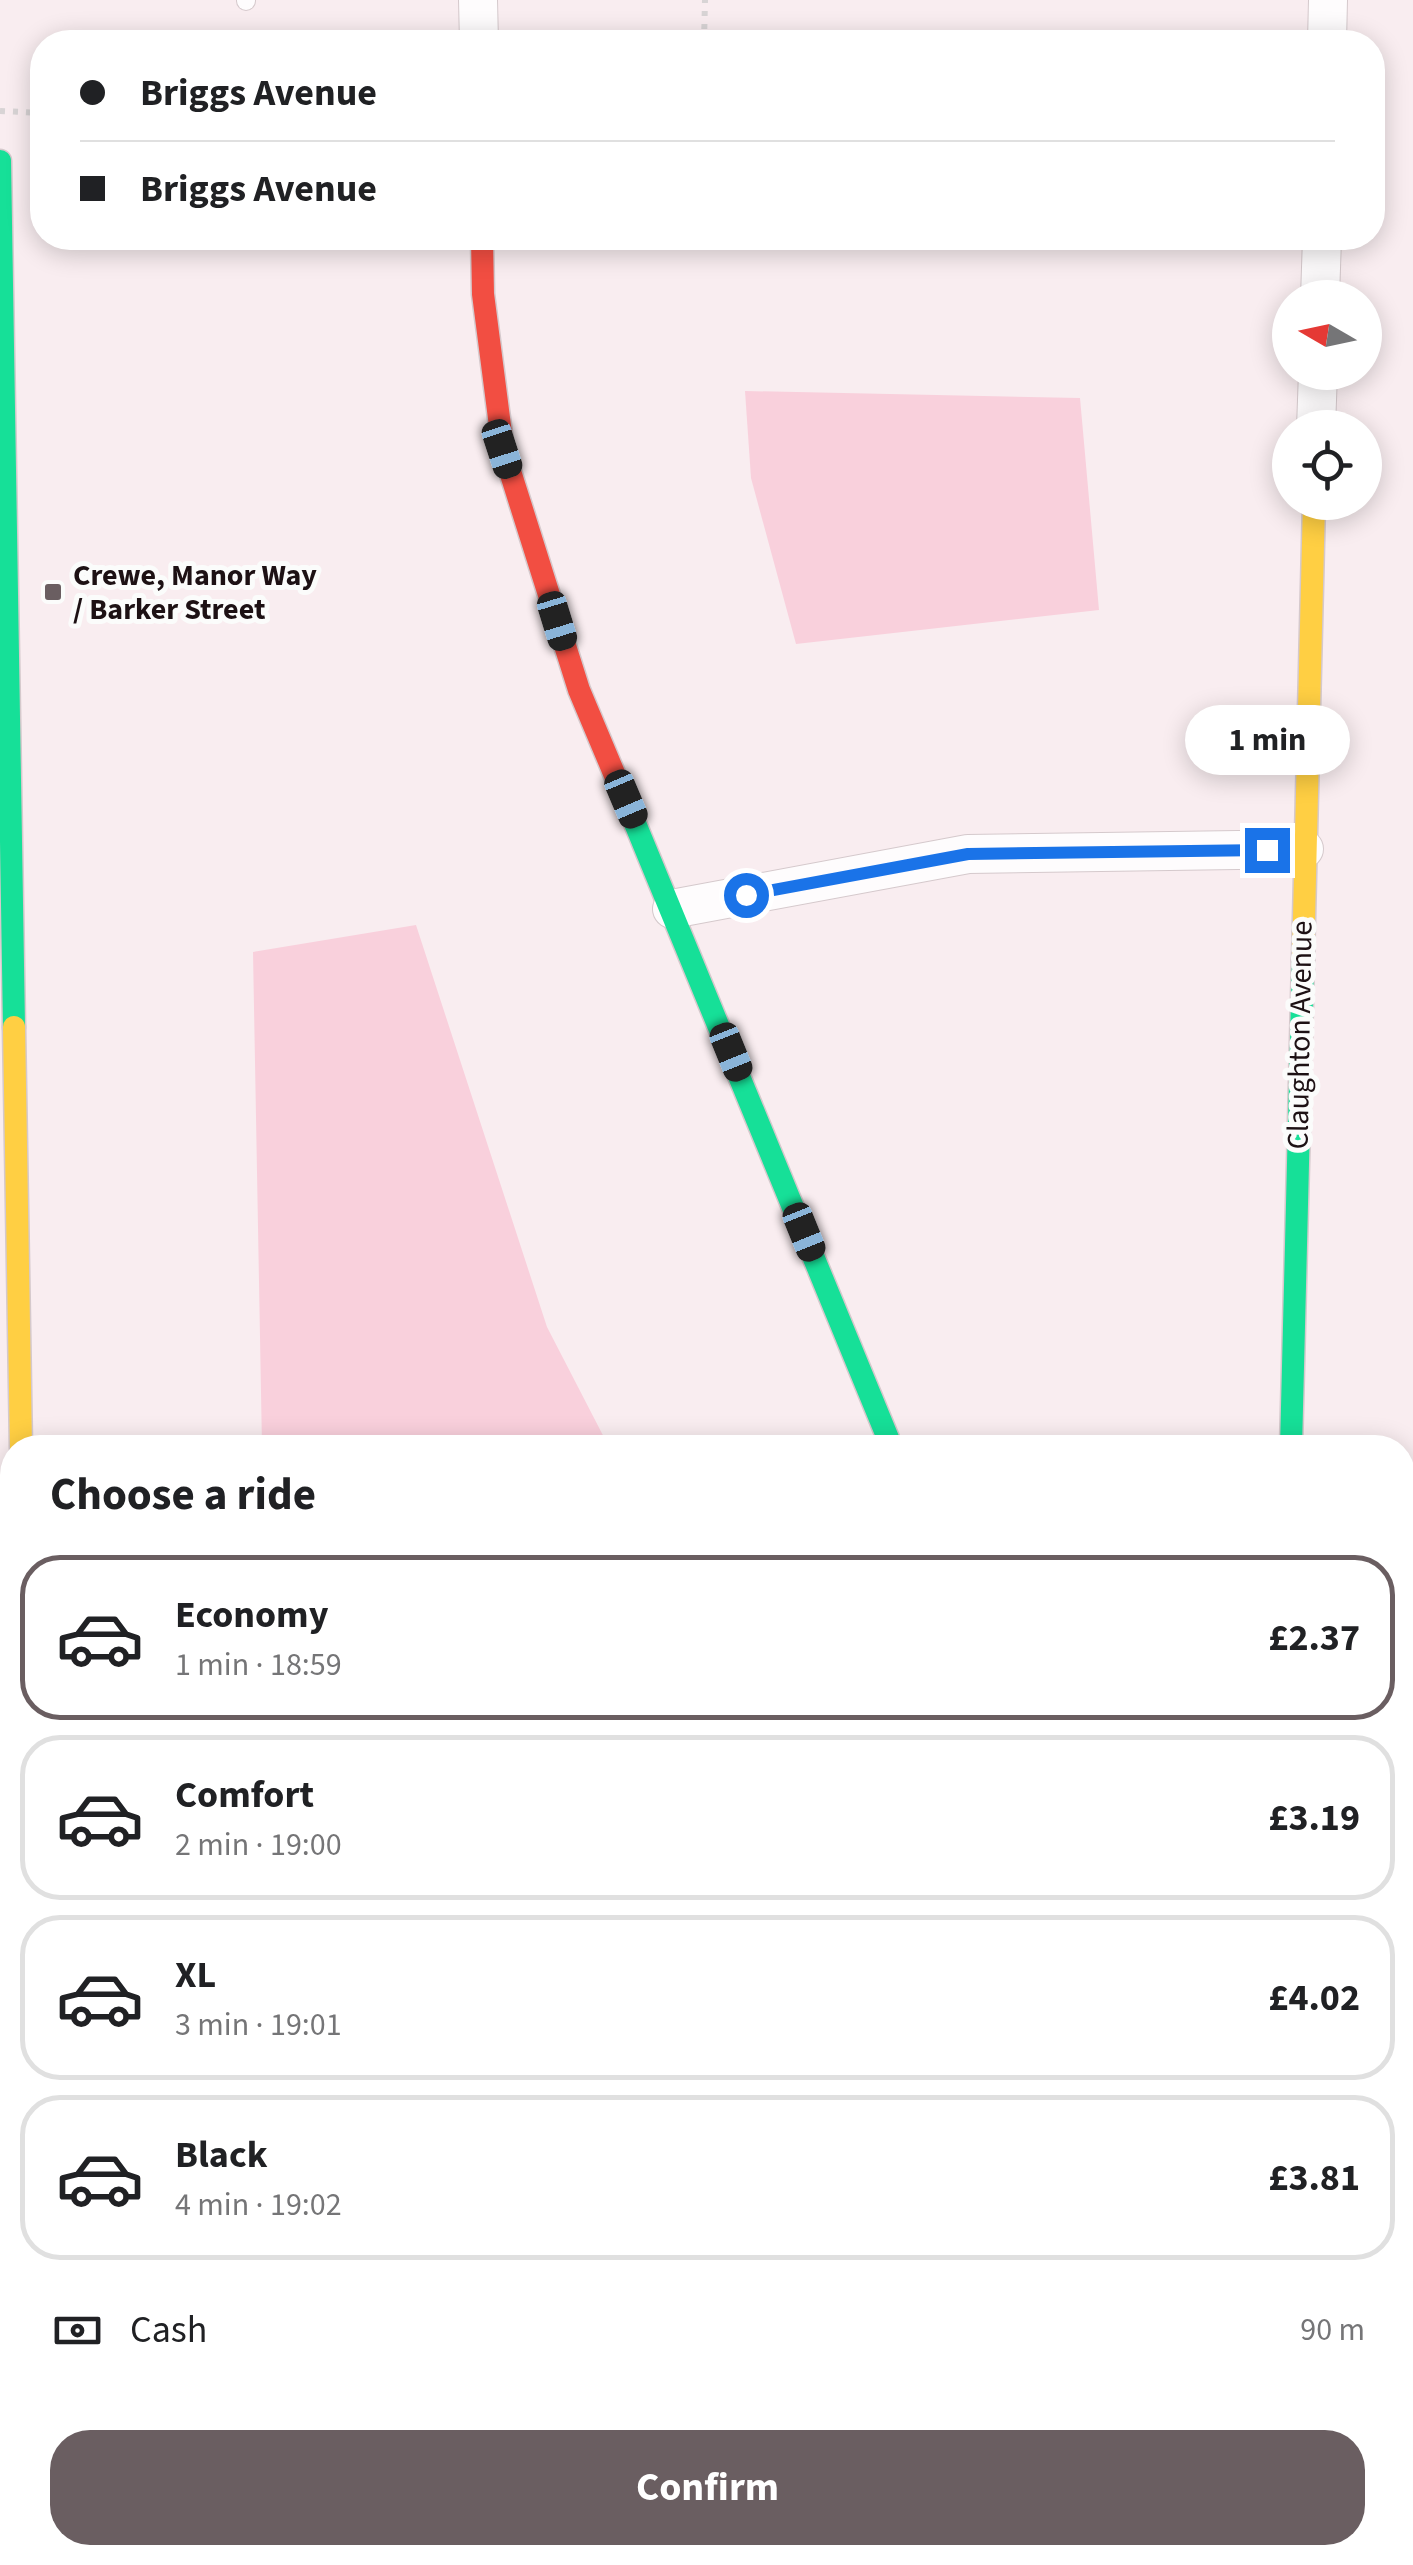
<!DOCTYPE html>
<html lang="en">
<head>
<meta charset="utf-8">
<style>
	:root { --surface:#fff; --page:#f6f6f6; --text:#202124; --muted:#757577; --line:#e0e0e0; --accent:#6a5e61 }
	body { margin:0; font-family:"Source Sans 3",sans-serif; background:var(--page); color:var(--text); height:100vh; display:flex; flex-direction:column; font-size:38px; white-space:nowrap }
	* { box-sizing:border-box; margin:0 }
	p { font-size:32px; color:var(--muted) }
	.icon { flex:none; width:55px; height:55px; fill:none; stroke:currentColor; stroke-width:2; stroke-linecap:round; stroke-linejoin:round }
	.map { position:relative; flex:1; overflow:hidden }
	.details { position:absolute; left:0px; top:1435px; width:1415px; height:1130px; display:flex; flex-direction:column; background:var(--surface); border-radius:40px 40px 0 0; box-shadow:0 5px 25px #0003 }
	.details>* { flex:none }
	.hud { position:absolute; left:30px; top:30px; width:1355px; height:220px; border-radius:40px; box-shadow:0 5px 25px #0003; display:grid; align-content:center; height:220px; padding:0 50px; background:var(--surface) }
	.needle { width:65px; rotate:279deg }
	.fabs { position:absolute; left:1272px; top:280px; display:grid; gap:20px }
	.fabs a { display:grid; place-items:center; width:110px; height:110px; border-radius:50%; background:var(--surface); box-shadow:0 5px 25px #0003; font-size:50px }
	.end { position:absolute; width:45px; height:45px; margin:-22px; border:12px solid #1a73e8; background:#fff; box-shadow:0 0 0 5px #fff }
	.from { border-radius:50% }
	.bubble { position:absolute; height:70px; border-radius:35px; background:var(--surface); box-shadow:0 5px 25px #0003; font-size:32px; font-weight:700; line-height:70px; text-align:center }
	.car { position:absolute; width:30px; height:60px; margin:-30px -15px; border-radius:12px; box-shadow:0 0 8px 2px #0007; background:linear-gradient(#222 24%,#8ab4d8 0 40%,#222 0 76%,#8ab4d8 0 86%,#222 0) }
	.hud b { display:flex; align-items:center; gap:35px; height:95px; font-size:38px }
	.hud b+b { border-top:2px solid var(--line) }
	.hud i { width:25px; height:25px; background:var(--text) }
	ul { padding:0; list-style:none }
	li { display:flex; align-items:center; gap:30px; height:165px; margin:0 20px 15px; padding:0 30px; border:5px solid var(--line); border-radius:40px }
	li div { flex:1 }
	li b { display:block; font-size:38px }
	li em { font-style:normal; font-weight:700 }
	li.current { border-color:var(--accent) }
	li>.icon { width:90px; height:90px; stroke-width:1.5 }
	h2 { padding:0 50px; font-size:45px; line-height:120px }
	.pay { display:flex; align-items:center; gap:25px; height:110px; padding:0 50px; font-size:38px }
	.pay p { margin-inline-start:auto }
	.button { display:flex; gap:20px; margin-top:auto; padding:20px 50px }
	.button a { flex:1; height:115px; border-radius:40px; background:var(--accent); color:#fff; font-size:40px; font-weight:700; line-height:115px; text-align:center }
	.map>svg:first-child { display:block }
	.green { fill:#f9d0dc }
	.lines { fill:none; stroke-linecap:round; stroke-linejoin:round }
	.lane-casing { stroke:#d5c9cc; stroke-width:20 }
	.street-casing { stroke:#d5c9cc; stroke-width:40 }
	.fast-casing { stroke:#d5c9cc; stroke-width:25 }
	.slow-casing { stroke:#d5c9cc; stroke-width:25 }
	.jam-casing { stroke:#d5c9cc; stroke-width:25 }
	.path { stroke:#d8d4d5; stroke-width:6; stroke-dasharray:5 8; stroke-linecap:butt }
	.lane { stroke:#fefcfd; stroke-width:18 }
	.street { stroke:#fefcfd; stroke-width:38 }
	.fast { stroke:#16e098; stroke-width:22 }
	.slow { stroke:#ffcf43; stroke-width:22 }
	.jam { stroke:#f24e42; stroke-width:22 }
	.route { stroke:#1a73e8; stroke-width:12 }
	.poi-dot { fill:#6a5e61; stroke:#fbfcfb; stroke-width:4 }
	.labels { text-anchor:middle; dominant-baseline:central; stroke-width:10; stroke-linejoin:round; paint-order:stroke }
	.poi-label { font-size:30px; font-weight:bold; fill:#1d1114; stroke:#fbfcfb; text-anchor:start }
	.street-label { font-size:30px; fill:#1d1114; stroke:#fbfcfb }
</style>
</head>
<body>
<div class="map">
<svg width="1413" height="2565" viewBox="0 0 1413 2565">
	<rect width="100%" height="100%" fill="#f9edf0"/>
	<g class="green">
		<path d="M 745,391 L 1080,398 L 1099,610 L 796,644 L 751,478 Z"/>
		<path d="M 416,925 L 547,1327 L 609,1447 L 262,1447 L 253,952 Z"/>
		<path d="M 281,2553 L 1062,2553 L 1056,2565 L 282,2565 Z"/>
	</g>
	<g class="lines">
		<g class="lane-casing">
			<g id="lane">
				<path d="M 246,0 L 246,1"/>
				<path d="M 1402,2203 L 1413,2205"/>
				<path d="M 348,2565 L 358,2552"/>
				<path d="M 1125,2565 L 1130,2552"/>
			</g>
		</g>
		<g class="street-casing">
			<g id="street">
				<path d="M 478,0 L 479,42"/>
				<path d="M 1327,42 L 1328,0"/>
				<path d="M 1320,298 L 1322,238"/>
				<path d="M 1316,428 L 1318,372"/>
				<path d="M 672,909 L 968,854 L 1304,849"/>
				<path d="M 0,1687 L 12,1687"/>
				<path d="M 31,2552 L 31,2565"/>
			</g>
		</g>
		<g class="fast-casing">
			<g id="fast">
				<path d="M 0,161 L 14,1027"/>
				<path d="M 632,816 L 892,1448"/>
				<path d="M 1291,1448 L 1303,960"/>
			</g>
		</g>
		<g class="slow-casing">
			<g id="slow">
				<path d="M 1303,960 L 1314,502"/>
				<path d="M 14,1027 L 21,1448"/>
			</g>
		</g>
		<g class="jam-casing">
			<path id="jam" d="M 482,238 L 483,294 L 503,449 L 579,690 L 632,816"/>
		</g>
		<g class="path">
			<path d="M 704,42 L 705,0"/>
			<path d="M 0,111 L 42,113"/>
			<path d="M 1402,2139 L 1413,2141"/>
			<path d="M 0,2227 L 12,2227"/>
			<path d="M 1402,2479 L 1413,2480"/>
			<path d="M 1340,2565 L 1340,2552"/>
		</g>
		<use href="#lane" class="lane"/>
		<use href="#street" class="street"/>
		<use href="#fast" class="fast"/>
		<use href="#slow" class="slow"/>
		<use href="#jam" class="jam"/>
	</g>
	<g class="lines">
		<path class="route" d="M 746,895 L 968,854 L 1267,850"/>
	</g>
	<rect class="poi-dot" x="43" y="582" width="20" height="20" rx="5"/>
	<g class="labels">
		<g class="poi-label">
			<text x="73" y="575">Crewe, Manor Way<tspan x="73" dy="34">/ Barker Street</tspan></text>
		</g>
		<g class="street-label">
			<text transform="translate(1300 1035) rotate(-89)">Claughton Avenue</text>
		</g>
	</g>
</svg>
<div class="fabs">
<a><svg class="needle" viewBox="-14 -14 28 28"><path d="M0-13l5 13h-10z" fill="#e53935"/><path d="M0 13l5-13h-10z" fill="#757577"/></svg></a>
<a><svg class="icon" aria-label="locate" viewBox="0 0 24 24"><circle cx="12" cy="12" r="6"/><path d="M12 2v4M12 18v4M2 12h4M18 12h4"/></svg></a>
</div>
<i class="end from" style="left:746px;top:895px"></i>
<i class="end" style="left:1267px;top:850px"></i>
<div class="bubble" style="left:1185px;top:705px;width:165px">1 min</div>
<i class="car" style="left:502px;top:449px;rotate:162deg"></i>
<i class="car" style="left:557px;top:621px;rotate:163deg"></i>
<i class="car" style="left:626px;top:799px;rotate:157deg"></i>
<i class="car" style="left:731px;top:1052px;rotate:158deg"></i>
<i class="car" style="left:804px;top:1232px;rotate:158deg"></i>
<div class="hud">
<b><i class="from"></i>Briggs Avenue</b>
<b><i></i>Briggs Avenue</b>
</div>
<section class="details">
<h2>Choose a ride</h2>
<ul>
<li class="current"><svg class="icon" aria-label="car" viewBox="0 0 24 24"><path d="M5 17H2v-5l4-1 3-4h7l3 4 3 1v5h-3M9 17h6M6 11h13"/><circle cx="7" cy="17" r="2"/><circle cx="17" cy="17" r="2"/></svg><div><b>Economy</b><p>1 min · 18:59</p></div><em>£2.37</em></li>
<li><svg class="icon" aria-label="car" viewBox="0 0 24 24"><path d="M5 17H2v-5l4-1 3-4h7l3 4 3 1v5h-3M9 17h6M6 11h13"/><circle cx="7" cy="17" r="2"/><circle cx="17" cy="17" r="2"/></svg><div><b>Comfort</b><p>2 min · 19:00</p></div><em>£3.19</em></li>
<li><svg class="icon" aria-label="car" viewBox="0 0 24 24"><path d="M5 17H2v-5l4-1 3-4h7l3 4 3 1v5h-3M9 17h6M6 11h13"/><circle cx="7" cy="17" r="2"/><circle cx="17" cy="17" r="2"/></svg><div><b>XL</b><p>3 min · 19:01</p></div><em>£4.02</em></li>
<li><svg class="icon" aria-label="car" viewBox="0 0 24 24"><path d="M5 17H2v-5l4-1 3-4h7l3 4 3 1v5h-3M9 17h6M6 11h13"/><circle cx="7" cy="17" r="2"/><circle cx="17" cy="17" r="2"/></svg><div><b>Black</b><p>4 min · 19:02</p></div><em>£3.81</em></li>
</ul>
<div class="pay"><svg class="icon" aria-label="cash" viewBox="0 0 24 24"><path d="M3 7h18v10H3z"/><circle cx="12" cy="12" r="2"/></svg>Cash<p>90 m</p></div>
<div class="button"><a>Confirm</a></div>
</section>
</div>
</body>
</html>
